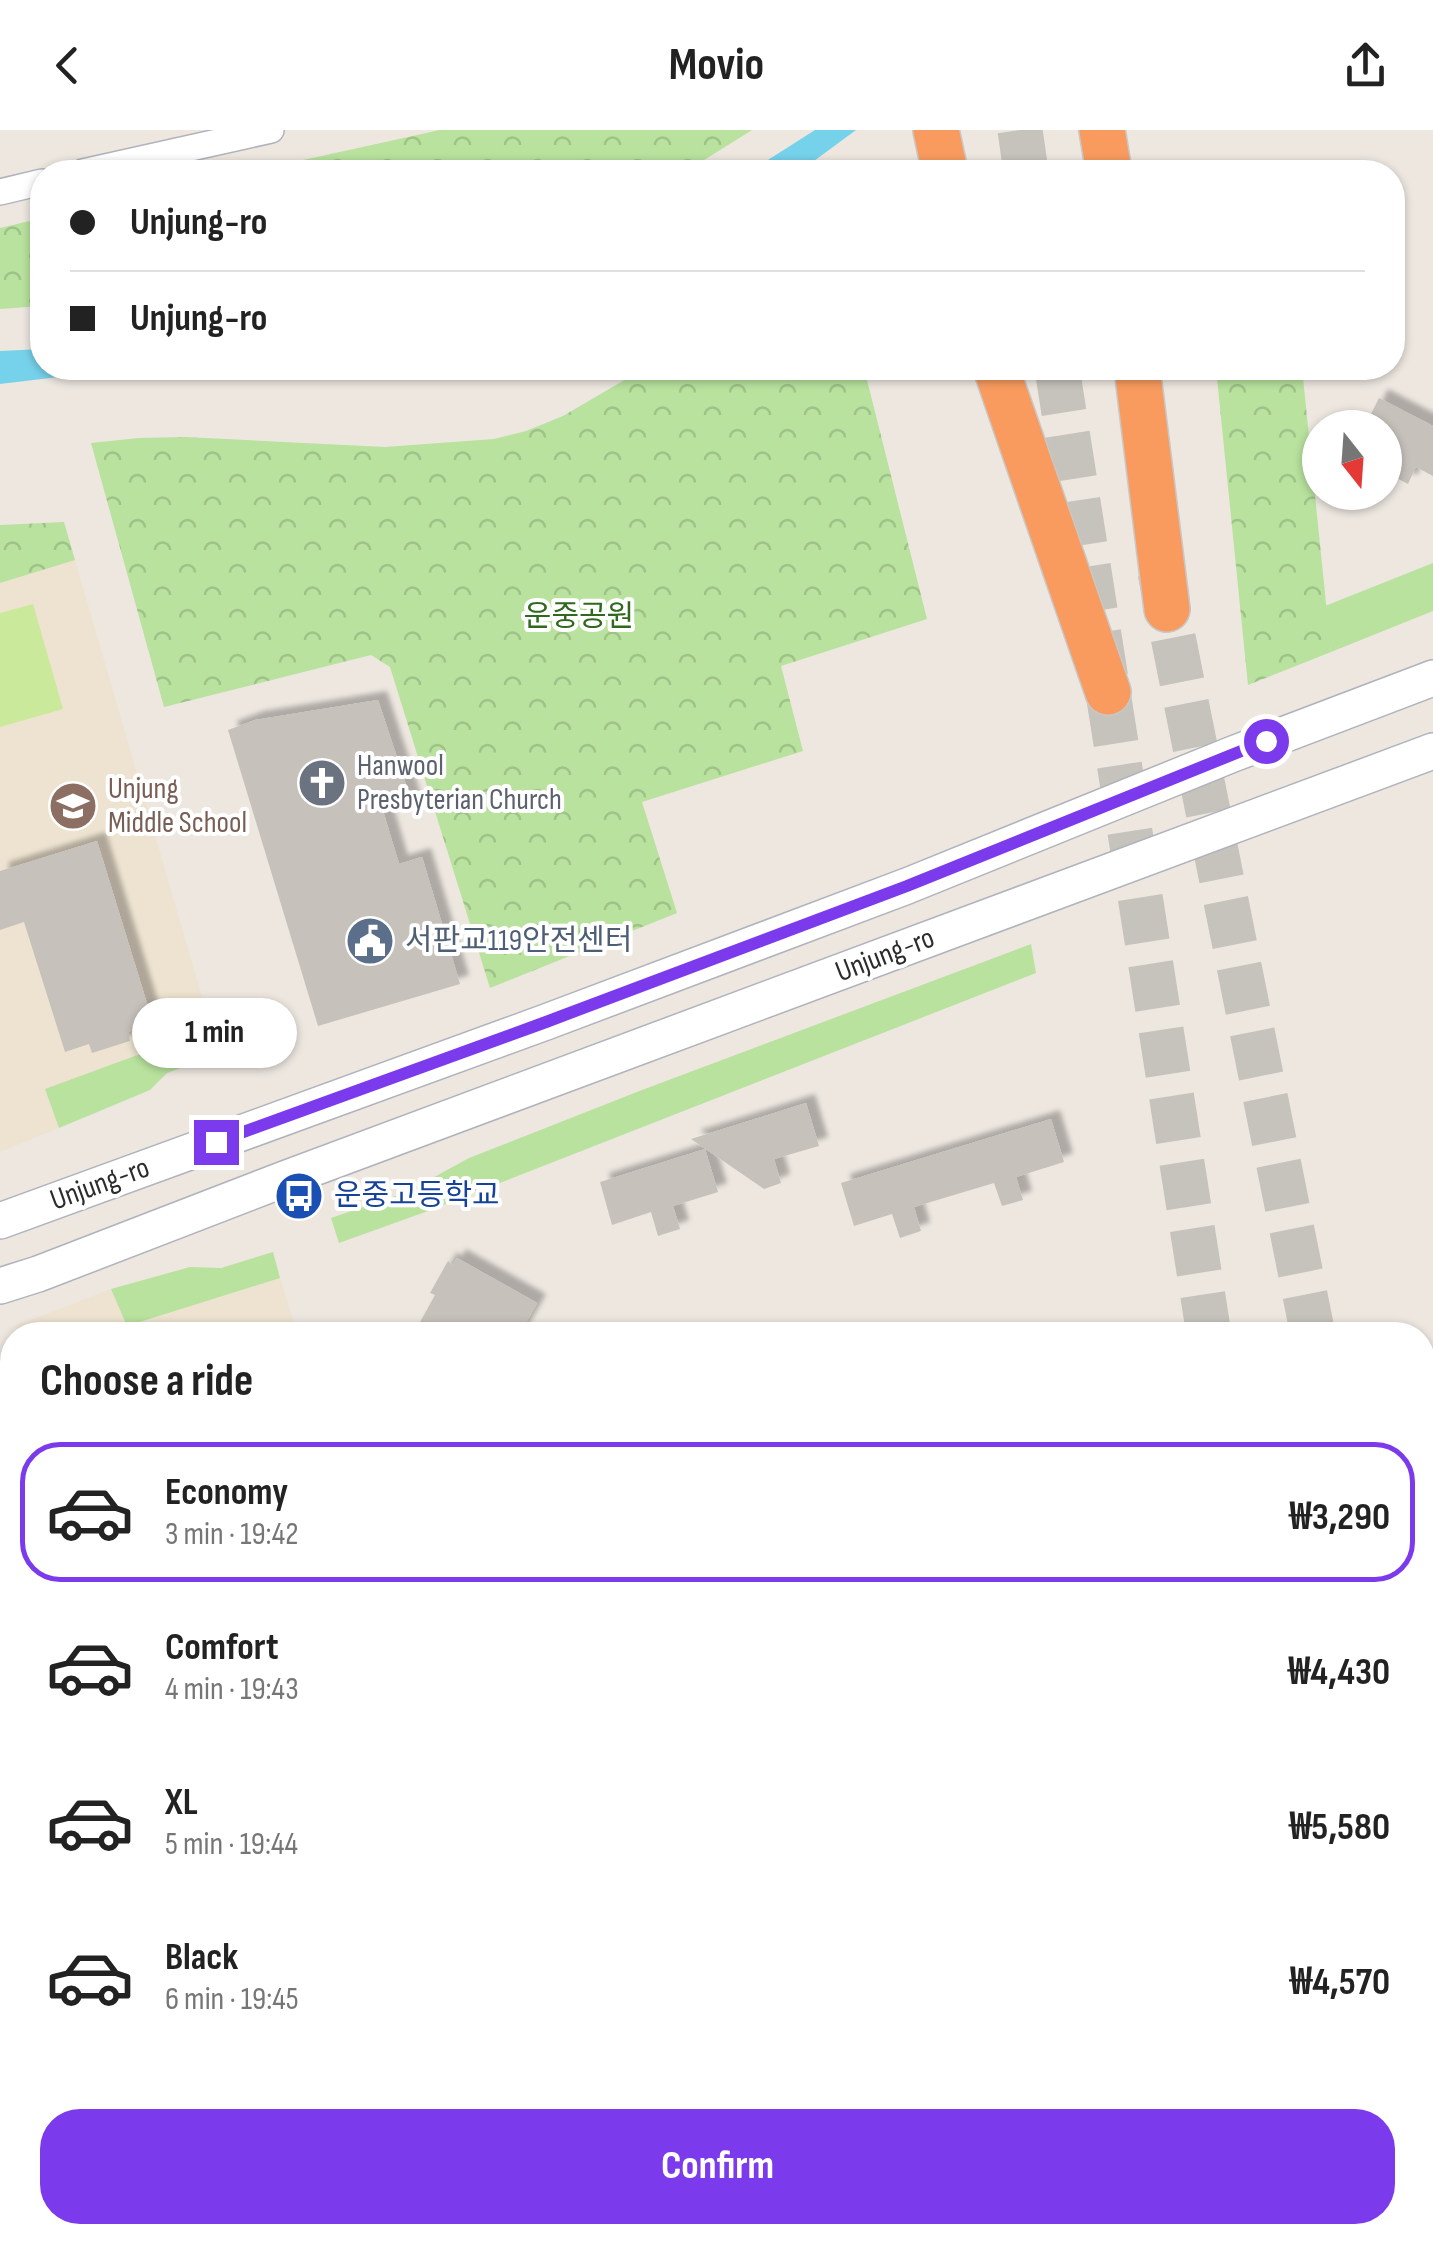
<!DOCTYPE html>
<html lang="en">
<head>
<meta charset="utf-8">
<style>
	:root { --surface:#fff; --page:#f2f2f2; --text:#222; --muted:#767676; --line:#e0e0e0; --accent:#7c3aed }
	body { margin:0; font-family:"Sofia Sans Condensed","Noto Sans KR",sans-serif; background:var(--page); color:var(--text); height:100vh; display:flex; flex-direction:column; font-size:38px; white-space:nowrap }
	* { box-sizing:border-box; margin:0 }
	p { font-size:32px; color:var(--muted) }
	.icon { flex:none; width:55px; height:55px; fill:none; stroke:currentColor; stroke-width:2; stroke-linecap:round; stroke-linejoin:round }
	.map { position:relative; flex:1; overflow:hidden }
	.panel { position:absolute; left:0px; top:1192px; width:1435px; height:922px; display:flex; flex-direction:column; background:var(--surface); border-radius:40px 40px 0 0; box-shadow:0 2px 8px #0004 }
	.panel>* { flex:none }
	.top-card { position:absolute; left:30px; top:30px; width:1375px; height:220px; border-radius:40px; box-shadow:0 2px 8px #0004; display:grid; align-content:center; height:220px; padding:0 40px; background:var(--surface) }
	.needle { width:65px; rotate:163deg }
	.buttons { position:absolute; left:1302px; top:280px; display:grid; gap:20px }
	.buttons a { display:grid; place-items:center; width:100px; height:100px; border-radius:50%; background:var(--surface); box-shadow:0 2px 8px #0004; font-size:50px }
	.end { position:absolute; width:45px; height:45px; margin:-22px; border:12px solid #7c3aed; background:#fff; box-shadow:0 0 0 5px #fff }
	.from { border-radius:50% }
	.bubble { position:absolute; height:70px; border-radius:35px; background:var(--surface); box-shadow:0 2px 8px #0004; font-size:32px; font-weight:700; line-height:70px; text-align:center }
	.top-card b { display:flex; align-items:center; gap:35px; height:95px; font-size:38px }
	.top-card b+b { border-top:2px solid var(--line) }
	.top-card i { width:25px; height:25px; background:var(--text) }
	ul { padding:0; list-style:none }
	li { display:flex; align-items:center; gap:30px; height:140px; margin:0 20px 15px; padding:0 20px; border:5px solid transparent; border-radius:40px }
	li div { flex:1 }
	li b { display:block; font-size:38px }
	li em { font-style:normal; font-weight:700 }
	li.current { border-color:var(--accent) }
	li>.icon { width:90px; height:90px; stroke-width:1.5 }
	h2 { padding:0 40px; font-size:45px; line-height:120px }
	.button { display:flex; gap:20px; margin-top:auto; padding:20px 40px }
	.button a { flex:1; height:115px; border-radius:40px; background:var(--accent); color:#fff; font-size:40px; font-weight:700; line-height:115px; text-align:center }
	header { display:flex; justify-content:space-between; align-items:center; height:130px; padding:0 40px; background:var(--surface); font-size:45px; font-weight:700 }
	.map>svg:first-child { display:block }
	.education { fill:#eee3d0 }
	.grass { fill:#b8e29e }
	.forest { fill:url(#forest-crowns) }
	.pitch { fill:#cbe99a }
	.water { fill:#76d2eb }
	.building { fill:#c6c1bb; filter:url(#shadow) }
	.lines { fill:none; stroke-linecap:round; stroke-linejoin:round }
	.highway-tunnel { stroke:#c6c2bc; stroke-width:45; stroke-dasharray:45 22; stroke-linecap:butt }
	.street-casing { stroke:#b0b2bc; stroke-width:28 }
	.secondary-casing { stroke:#b0b2bc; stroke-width:38 }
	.highway-casing { stroke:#c8c8c8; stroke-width:48 }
	.street { stroke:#fff; stroke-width:25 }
	.secondary { stroke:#fff; stroke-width:35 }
	.highway { stroke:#f99b5f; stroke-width:45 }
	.route { stroke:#7c3aed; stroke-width:12 }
	.labels { text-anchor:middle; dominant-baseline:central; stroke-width:8; stroke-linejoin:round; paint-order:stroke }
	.park-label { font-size:30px; fill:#30691d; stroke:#fff }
	.worship-label { font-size:30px; fill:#5b616d; stroke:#fff; text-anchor:start }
	.education-label { font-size:30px; fill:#785e54; stroke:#fff; text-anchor:start }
	.service-label { font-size:30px; fill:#4e5e75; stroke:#fff; text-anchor:start }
	.street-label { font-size:30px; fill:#2c2c2c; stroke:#fff }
	.transit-label { font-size:30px; fill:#164399; stroke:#fff; text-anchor:start }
</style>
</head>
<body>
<header><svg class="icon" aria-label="back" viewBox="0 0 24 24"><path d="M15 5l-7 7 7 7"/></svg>Movio<svg class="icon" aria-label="share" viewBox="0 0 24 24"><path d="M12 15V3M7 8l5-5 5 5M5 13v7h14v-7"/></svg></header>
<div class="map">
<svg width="1433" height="2113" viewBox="0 0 1433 2113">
	<defs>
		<pattern id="forest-crowns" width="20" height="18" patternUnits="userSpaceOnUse" patternTransform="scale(2.5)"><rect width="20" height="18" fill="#b8e29e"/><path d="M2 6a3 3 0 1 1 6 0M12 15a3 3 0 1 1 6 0" fill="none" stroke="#9ec288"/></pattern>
		<filter id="shadow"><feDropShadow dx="9" dy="-9" stdDeviation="2.5" flood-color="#0004"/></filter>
	</defs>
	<rect width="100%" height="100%" fill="#ede7e0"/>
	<g class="education">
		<path d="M 75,430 L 211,898 L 46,959 L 59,998 L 0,1022 L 0,453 Z"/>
		<path d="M 280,1148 L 298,1205 L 18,1205 L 15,1196 L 111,1159 L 128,1196 Z"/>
		<path d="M 12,1231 L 12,1784 L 0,1788 L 0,1236 Z"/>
	</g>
	<g class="grass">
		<path d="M 1433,433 L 1433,481 L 1331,522 L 1325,476 Z"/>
		<path d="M 1031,814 L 1036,843 L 428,1081 L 339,1113 L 331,1088 L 407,1062 L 469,1028 L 642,960 Z"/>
		<path d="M 211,898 L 219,924 L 167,943 L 150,960 L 59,998 L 45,959 Z"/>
		<path d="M 273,1122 L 280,1148 L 127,1196 L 111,1159 L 190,1137 L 221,1138 Z"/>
	</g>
	<g class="forest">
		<path d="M 440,0 L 752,0 L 685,42 L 248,42 Z"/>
		<path d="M 42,88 L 42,176 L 0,179 L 0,98 Z"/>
		<path d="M 645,238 L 864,238 L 927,489 L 781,536 L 803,621 L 642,672 L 677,783 L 490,858 L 390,537 L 371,525 L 164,577 L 91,313 L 139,308 L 185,307 L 385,317 L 494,309 L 526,301 L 563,286 Z"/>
		<path d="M 1216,238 L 1302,238 L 1331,522 L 1248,555 Z"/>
		<path d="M 64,392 L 75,430 L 0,453 L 0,395 Z"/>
		<path d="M 1423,1533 L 1433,1586 L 1433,1694 L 1423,1696 Z"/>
	</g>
	<g class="pitch">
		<path d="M 33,474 L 63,579 L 0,597 L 0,483 Z"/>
		<path d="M 12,1289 L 12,1447 L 0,1450 L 0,1294 Z"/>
	</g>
	<g class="water">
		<path d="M 815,0 L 856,0 L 799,42 L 749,42 Z"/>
		<path d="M 42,219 L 42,238 L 413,238 L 314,241 L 164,240 L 92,243 L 0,254 L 0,221 Z"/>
	</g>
	<g class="building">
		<path d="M 1379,268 L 1433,296 L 1433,346 L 1416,337 L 1408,354 L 1385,342 L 1385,298 L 1364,298 Z"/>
		<path d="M 378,570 L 412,673 L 383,681 L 399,734 L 422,727 L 460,854 L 318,896 L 228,600 L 255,590 Z"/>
		<path d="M 97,711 L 153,893 L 128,902 L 130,911 L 92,923 L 89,914 L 65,922 L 24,792 L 0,800 L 0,741 Z"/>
		<path d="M 806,973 L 819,1016 L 774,1029 L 781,1053 L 764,1059 L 691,1009 Z"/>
		<path d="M 1051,989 L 1064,1032 L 1016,1047 L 1023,1070 L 1002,1076 L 994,1053 L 914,1077 L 921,1101 L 900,1108 L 892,1084 L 854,1096 L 841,1053 Z"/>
		<path d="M 705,1019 L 718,1062 L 673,1076 L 680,1099 L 658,1106 L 651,1082 L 612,1095 L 600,1052 Z"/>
		<path d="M 457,1128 L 537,1173 L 519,1205 L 496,1205 L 474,1193 L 468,1205 L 413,1205 L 435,1165 L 430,1163 L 448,1131 L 453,1135 Z"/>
	</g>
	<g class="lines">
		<g class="highway-tunnel">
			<path d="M 1020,0 L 1026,42"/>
			<path d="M 1057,238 L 1209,1205"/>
			<path d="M 1160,442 L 1313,1205"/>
			<path d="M 1422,1722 L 1433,1772"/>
			<path d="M 1328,2102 L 1329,2113"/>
		</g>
		<g class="street-casing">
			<g id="street">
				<path d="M 83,42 L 271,0"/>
				<path d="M 0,62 L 42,52"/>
				<path d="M 1422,1393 L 1433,1390"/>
				<path d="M 0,1825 L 12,1821"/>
			</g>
		</g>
		<g class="secondary-casing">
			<g id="secondary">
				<path d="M 0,1091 L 546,892 L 907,756 L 1233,624 L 1433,548"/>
				<path d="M 0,1156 L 38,1144 L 287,1048 L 1433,621"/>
			</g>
		</g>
		<g class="highway-casing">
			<g id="highway">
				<path d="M 936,0 L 945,42"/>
				<path d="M 1102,0 L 1109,42"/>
				<path d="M 996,238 L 1108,562"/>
				<path d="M 1137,238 L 1167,479"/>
			</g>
		</g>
		<use href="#street" class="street"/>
		<use href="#secondary" class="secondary"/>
		<use href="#highway" class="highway"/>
	</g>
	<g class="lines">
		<path class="route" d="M 216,1012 L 546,892 L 907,756 L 1266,611"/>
	</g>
	<defs>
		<g id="church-disc" transform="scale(2.5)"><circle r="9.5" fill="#6b7280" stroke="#fff"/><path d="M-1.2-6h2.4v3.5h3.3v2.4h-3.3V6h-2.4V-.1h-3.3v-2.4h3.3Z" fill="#fff"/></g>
		<g id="school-disc" transform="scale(2.5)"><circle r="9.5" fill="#8d6e63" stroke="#fff"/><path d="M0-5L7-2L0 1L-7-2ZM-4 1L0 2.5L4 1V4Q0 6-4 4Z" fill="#fff"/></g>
		<g id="civic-disc" transform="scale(2.5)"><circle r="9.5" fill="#5c6f8a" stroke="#fff"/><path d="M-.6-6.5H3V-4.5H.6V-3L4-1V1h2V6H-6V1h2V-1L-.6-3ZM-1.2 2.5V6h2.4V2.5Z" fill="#fff"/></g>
		<g id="bus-disc" transform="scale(2.5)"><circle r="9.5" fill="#1a4fb4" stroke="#fff"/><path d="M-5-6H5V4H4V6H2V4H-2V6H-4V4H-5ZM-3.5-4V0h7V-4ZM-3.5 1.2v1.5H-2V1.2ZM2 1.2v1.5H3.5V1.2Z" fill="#fff"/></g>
	</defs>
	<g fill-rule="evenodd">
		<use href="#church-disc" x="322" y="653"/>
		<use href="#school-disc" x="73" y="676"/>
		<use href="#civic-disc" x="370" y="811"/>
		<use href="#bus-disc" x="299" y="1066"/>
	</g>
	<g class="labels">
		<g class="park-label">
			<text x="579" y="487">운중공원</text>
		</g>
		<g class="worship-label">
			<text x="357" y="636">Hanwool<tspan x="357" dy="34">Presbyterian Church</tspan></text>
		</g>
		<g class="education-label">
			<text x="108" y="659">Unjung<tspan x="108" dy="34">Middle School</tspan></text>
		</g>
		<g class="service-label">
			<text x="405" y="811">서판교119안전센터</text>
		</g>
		<g class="street-label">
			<text transform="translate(885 825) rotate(-21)">Unjung-ro</text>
			<text transform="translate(100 1054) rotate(-20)">Unjung-ro</text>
		</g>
		<g class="transit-label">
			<text x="334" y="1066">운중고등학교</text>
		</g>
	</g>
</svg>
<div class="buttons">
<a><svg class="needle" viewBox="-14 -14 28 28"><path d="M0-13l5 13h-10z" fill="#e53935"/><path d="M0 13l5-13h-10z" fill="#767676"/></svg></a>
</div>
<i class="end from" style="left:1266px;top:611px"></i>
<i class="end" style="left:216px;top:1012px"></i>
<div class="bubble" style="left:132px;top:868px;width:165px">1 min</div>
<div class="top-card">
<b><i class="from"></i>Unjung-ro</b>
<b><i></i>Unjung-ro</b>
</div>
<section class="panel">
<h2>Choose a ride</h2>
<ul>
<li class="current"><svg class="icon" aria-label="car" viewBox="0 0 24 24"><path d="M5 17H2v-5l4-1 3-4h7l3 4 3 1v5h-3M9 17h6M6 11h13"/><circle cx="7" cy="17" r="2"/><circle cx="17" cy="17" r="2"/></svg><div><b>Economy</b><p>3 min · 19:42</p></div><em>₩3,290</em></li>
<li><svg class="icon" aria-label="car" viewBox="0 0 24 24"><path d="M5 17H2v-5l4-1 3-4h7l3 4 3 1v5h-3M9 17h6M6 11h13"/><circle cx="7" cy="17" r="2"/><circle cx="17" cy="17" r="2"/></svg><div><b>Comfort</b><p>4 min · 19:43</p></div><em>₩4,430</em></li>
<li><svg class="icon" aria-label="car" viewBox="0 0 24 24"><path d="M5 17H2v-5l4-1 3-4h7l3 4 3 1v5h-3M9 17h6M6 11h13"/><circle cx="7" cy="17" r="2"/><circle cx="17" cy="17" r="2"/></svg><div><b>XL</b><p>5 min · 19:44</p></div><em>₩5,580</em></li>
<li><svg class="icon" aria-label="car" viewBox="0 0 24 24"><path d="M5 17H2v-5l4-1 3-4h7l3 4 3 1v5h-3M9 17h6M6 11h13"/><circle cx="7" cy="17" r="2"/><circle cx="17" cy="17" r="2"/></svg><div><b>Black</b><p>6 min · 19:45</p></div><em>₩4,570</em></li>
</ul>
<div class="button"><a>Confirm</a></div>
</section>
</div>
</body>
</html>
